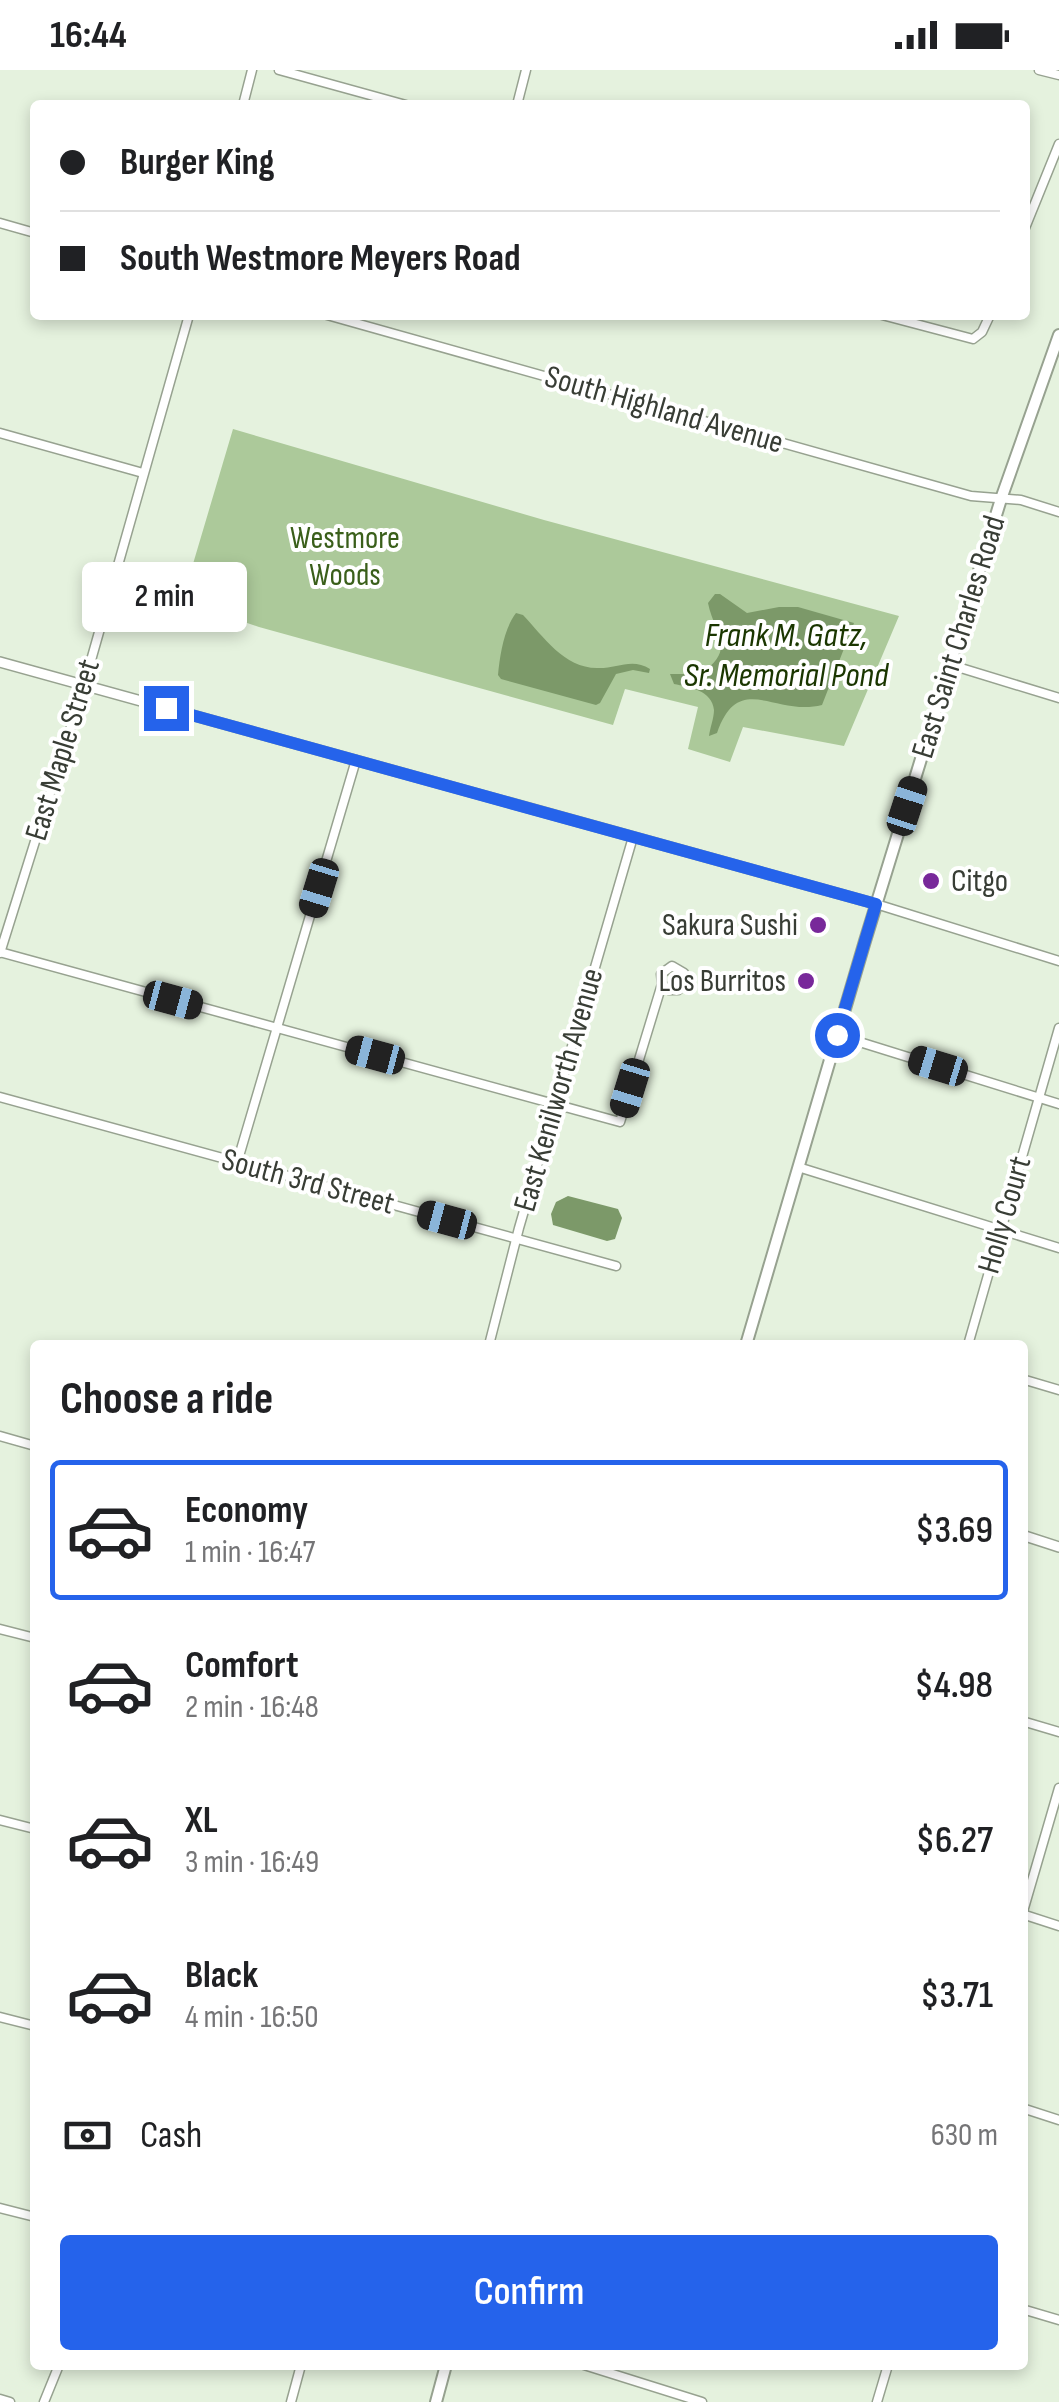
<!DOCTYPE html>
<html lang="en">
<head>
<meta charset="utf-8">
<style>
	:root { --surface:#fff; --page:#f6f6f6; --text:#202124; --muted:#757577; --line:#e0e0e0; --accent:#2563eb }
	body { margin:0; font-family:"Sofia Sans Condensed",sans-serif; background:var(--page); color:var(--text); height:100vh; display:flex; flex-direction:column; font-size:38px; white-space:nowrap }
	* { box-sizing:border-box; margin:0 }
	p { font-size:32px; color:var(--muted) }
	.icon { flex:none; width:55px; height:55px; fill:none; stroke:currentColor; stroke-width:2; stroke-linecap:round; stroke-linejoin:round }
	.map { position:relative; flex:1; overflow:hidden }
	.drawer { position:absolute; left:30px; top:1270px; width:998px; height:1030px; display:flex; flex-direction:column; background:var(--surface); border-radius:10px; box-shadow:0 5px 15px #0003 }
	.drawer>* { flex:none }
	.banner { position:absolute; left:30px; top:30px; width:1000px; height:220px; border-radius:10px; box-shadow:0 5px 15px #0003; display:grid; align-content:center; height:220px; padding:0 30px; background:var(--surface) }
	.end { position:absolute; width:45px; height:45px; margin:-22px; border:12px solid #2563eb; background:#fff; box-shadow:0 0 0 5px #fff }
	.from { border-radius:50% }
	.bubble { position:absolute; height:70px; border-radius:10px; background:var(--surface); box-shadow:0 5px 15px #0003; font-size:32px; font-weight:600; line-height:70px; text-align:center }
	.car { position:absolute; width:30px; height:60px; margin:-30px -15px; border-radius:12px; box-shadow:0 0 8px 2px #0007; background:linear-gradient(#222 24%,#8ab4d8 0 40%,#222 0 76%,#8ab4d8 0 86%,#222 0) }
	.banner b { display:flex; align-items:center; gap:35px; height:95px; font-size:38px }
	.banner b+b { border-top:2px solid var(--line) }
	.banner i { width:25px; height:25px; background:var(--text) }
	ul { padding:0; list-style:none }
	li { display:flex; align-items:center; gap:30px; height:140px; margin:0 20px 15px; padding:0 10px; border:5px solid transparent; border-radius:10px }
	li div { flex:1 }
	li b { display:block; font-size:38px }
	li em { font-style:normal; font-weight:600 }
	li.active { border-color:var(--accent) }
	li>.icon { width:90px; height:90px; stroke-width:1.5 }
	h2 { padding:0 30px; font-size:45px; line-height:120px }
	.pay { display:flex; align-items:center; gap:25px; height:110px; padding:0 30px; font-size:38px }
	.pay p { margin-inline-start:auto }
	.cta { display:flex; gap:20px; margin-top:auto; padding:20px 30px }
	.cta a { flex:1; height:115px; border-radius:10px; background:var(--accent); color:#fff; font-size:40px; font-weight:600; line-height:115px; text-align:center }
	.status { display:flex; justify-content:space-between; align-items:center; height:70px; padding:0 50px; background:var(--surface); direction:ltr }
	.status svg { height:28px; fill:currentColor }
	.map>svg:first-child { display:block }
	.green { fill:#acc99a }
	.water { fill:#7c9969 }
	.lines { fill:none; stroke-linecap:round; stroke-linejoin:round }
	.minor-casing { stroke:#97a290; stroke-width:11 }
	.tertiary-casing { stroke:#97a290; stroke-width:12 }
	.secondary-casing { stroke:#97a290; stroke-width:14 }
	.minor { stroke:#fff; stroke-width:8 }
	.tertiary { stroke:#fff; stroke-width:9 }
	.secondary { stroke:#fff; stroke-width:10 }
	.route { stroke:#2563eb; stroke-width:12 }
	.poi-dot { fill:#78289a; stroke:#fff; stroke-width:4 }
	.labels { text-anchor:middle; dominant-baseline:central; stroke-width:8; stroke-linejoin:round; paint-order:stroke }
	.street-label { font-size:32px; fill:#383d35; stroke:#fff }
	.park-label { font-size:32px; fill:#3a5f1a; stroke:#fff }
	.poi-label { font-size:32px; fill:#383d35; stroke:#fff; text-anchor:end }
	.water-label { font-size:35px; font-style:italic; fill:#1a3600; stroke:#fff }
</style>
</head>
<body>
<div class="status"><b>16:44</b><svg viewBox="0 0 49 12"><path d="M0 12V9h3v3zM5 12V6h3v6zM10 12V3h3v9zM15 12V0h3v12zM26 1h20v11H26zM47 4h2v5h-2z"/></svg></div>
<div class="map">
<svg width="1059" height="2332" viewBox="0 0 1059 2332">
	<rect width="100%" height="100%" fill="#e5f2de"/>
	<path class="green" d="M 233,359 L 544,450 L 899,546 L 844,676 L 743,657 L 730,692 L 688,679 L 698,637 L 625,619 L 613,655 L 259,557 L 182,531 Z"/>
	<g class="water">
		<path d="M 715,524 L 720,524 L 747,543 L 779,537 L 798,537 L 854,553 L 822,635 C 775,647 739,600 717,663 L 709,666 C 710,658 714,648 714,640 C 712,620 689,617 674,614 L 670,604 L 700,604 C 738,579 714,564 708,533 Z"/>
		<path d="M 516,543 L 523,545 C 543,566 564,598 597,598 C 616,599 632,587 650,599 L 649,603 L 633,600 L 616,604 L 600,633 L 596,635 L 501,609 L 498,605 C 500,584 504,559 516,543 Z"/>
		<path d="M 568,1126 L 618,1139 L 622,1148 L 615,1169 L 607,1171 L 553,1155 L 551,1144 L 556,1132 Z"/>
	</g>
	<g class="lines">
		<g class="minor-casing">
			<g id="minor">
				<path d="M 279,0 L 406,35"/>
				<path d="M 1039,0 L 1059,5"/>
				<path d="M 243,35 L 252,0"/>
				<path d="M 517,35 L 526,0"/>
				<path d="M 0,153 L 35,163"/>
				<path d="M 1025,158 L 1059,74"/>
				<path d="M 327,245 L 971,426 L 1021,430 L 1059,442"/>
				<path d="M 882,245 L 973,269 L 982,262 L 990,245"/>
				<path d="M 0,363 L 143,403"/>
				<path d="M 951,595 L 1059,628"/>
				<path d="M 876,834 L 1059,891"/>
				<path d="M 0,882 L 620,1052 L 662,914 L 661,904 L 672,896 L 684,903 L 685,913 L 678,920 L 669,920 L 662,914"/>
				<path d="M 0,883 L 84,615 L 189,245"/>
				<path d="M 837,965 L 1059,1034"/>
				<path d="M 0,1027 L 616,1196"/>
				<path d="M 237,1093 L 356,690"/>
				<path d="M 798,1097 L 1059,1178"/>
				<path d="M 489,1275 L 519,1158 L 633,767"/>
				<path d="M 968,1275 L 1059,958"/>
				<path d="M 1022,1309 L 1059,1320"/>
				<path d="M 0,1366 L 35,1376"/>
				<path d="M 0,1559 L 35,1568"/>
				<path d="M 1022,1651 L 1059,1662"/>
				<path d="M 0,1750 L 35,1759"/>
				<path d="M 1022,1844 L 1059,1856"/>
				<path d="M 1022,1845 L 1059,1718"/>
				<path d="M 0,1947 L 35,1956"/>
				<path d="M 1022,2038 L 1059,2050"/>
				<path d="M 0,2138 L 35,2147"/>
				<path d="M 1022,2239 L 1059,2250"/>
				<path d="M 584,2295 L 702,2332"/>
				<path d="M 0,2329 L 10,2332"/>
				<path d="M 44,2332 L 59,2295"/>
				<path d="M 291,2332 L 301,2295"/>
				<path d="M 877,2332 L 888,2295"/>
			</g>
		</g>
		<g class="tertiary-casing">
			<g id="tertiary">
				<path d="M 0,592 L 876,834"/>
				<path d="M 1022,1465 L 1059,1477"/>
			</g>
		</g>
		<g class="secondary-casing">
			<g id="secondary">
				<path d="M 746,1275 L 865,871 L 1001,429 L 1059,265"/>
				<path d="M 436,2332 L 446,2295"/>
			</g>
		</g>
		<use href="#minor" class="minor"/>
		<use href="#tertiary" class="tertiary"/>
		<use href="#secondary" class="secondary"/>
	</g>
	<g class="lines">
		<path class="route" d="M 166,638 L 876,834 L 837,965"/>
	</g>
	<g class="poi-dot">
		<circle cx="931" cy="811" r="10"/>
		<circle cx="818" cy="855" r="10"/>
		<circle cx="806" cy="911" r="10"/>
	</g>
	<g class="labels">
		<g class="street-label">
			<text transform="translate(664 340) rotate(16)">South Highland Avenue</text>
			<text transform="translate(959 567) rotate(-73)">East Saint Charles Road</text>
			<text transform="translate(63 680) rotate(-73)">East Maple Street</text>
			<text transform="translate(559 1020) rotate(-74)">East Kenilworth Avenue</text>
			<text transform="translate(308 1112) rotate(15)">South 3rd Street</text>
			<text transform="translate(1005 1145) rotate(-74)">Holly Court</text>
		</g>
		<g class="park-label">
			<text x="345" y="468">Westmore<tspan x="345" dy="37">Woods</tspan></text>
		</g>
		<g class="poi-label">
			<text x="951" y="811" text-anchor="start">Citgo</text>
			<text x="798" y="855">Sakura Sushi</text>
			<text x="786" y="911">Los Burritos</text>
		</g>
		<g class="water-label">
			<text x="786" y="565">Frank M. Gatz,<tspan x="786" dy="40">Sr. Memorial Pond</tspan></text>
		</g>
	</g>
</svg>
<i class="end from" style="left:837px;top:965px"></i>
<i class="end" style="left:166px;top:638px"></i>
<div class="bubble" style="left:82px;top:492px;width:165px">2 min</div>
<i class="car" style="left:907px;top:736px;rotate:18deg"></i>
<i class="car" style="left:319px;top:818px;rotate:197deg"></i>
<i class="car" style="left:173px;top:930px;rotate:105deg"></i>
<i class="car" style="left:375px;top:985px;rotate:285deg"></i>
<i class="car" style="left:938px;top:996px;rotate:287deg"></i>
<i class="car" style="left:630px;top:1018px;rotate:197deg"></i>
<i class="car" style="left:447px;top:1150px;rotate:285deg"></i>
<div class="banner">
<b><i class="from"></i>Burger King</b>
<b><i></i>South Westmore Meyers Road</b>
</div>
<section class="drawer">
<h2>Choose a ride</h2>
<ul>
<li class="active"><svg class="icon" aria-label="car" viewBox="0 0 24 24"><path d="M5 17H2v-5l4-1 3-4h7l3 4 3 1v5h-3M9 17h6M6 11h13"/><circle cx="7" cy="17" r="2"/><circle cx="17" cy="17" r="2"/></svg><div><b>Economy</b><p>1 min · 16:47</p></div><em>$3.69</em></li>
<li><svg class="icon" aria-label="car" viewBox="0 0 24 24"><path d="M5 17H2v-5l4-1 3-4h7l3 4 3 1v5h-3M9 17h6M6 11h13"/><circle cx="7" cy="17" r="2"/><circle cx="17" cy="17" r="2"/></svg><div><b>Comfort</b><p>2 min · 16:48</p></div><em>$4.98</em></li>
<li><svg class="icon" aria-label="car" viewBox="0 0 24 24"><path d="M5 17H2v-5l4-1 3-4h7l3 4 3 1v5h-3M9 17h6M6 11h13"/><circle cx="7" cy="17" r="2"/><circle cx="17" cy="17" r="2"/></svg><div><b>XL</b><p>3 min · 16:49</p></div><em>$6.27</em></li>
<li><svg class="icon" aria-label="car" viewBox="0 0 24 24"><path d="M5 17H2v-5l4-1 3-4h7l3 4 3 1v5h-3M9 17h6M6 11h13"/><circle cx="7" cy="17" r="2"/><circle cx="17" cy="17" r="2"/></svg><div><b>Black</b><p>4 min · 16:50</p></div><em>$3.71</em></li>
</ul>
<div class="pay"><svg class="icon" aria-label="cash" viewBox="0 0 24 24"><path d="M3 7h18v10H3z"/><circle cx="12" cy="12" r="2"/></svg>Cash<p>630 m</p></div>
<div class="cta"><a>Confirm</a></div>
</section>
</div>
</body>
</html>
